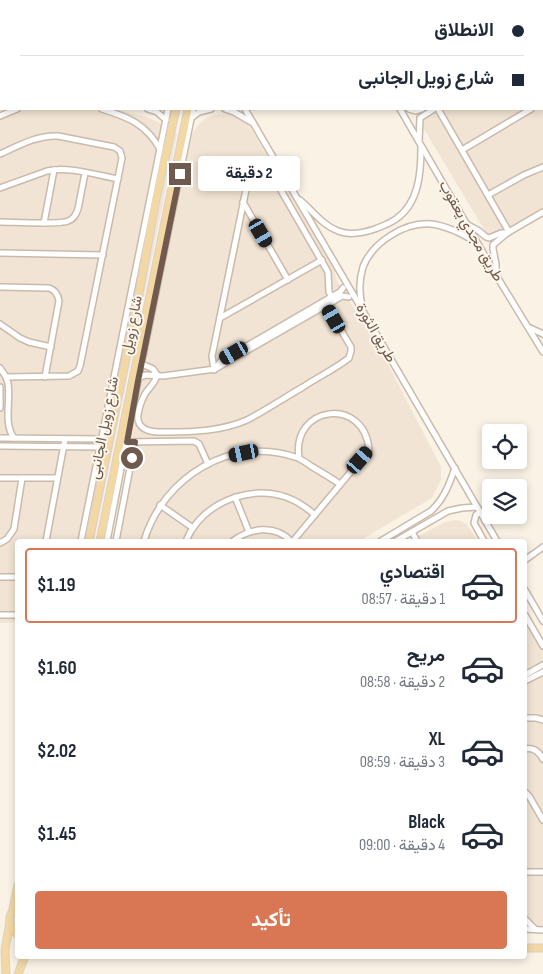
<!DOCTYPE html>
<html lang="ar">
<head>
<meta charset="utf-8">
<style>
	:root { --surface:#fff; --page:#f2f2f3; --text:#1f2937; --muted:#747a83; --line:#e0e1e3; --accent:#d97755 }
	body { margin:0; font-family:"Sofia Sans Condensed",Vazirmatn,sans-serif; background:var(--page); color:var(--text); direction:rtl; height:100vh; display:flex; flex-direction:column; font-size:19px; white-space:nowrap }
	* { box-sizing:border-box; margin:0 }
	p { font-size:16px; color:var(--muted) }
	.icon { flex:none; width:28px; height:28px; fill:none; stroke:currentColor; stroke-width:2; stroke-linecap:round; stroke-linejoin:round }
	.map { position:relative; flex:1; overflow:hidden; direction:ltr }
	.drawer { position:absolute; left:15px; top:539px; width:512px; height:420px; display:flex; flex-direction:column; background:var(--surface); border-radius:5px; box-shadow:0 2px 8px #0003; direction:rtl }
	.drawer>* { flex:none }
	.hud { position:absolute; left:0px; top:0px; width:544px; height:110px; box-shadow:0 2px 8px #0003; direction:rtl; display:grid; align-content:center; height:110px; padding:0 20px; background:var(--surface) }
	.controls { position:absolute; left:482px; top:424px; display:grid; gap:10px }
	.controls a { display:grid; place-items:center; width:45px; height:45px; border-radius:5px; background:var(--surface); box-shadow:0 2px 8px #0003; font-size:25px }
	.end { position:absolute; width:22px; height:22px; margin:-11px; border:6px solid #705a4d; background:#fff; box-shadow:0 0 0 2px #fff }
	.from { border-radius:50% }
	.bubble { position:absolute; height:35px; border-radius:5px; background:var(--surface); box-shadow:0 2px 8px #0003; font-size:16px; font-weight:700; line-height:35px; text-align:center; direction:rtl }
	.car { position:absolute; width:15px; height:30px; margin:-15px -8px; border-radius:6px; box-shadow:0 0 4px 1px #0007; background:linear-gradient(#222 24%,#8ab4d8 0 40%,#222 0 76%,#8ab4d8 0 86%,#222 0) }
	.hud b { display:flex; align-items:center; gap:18px; height:48px; font-size:19px }
	.hud b+b { border-top:1px solid var(--line) }
	.hud i { width:12px; height:12px; background:var(--text) }
	ul { padding:9px 0 0; list-style:none }
	li { display:flex; align-items:center; gap:15px; height:75px; margin:0 10px 8px; padding:0 10px; border:2px solid transparent; border-radius:5px }
	li div { flex:1 }
	li b { display:block; font-size:19px }
	li em { font-style:normal; font-weight:700 }
	li.current { border-color:var(--accent) }
	li>.icon { width:45px; height:45px; stroke-width:1.5 }
	.action { display:flex; gap:10px; margin-top:auto; padding:10px 20px }
	.action a { flex:1; height:58px; border-radius:5px; background:var(--accent); color:#fff; font-size:20px; font-weight:700; line-height:58px; text-align:center }
	.map>svg:first-child { display:block }
	.residential { fill:#f1e4d4 }
	.lines { fill:none; stroke-linecap:round; stroke-linejoin:round }
	.minor-casing { stroke:#cabaac; stroke-width:8 }
	.major-casing { stroke:#d7d1cd; stroke-width:9 }
	.minor { stroke:#fff; stroke-width:5 }
	.major { stroke:#f3d8a3; stroke-width:7 }
	.route { stroke:#705a4d; stroke-width:6 }
	.labels { text-anchor:middle; dominant-baseline:central; stroke-width:4; stroke-linejoin:round; paint-order:stroke }
	.street-label { font-size:15px; fill:#705a4d; stroke:#fdf6eb }
</style>
</head>
<body>
<div class="map">
<svg width="543" height="974" viewBox="0 0 543 974">
	<rect width="100%" height="100%" fill="#faf2e5"/>
	<g class="residential">
		<path d="M 0,0 L 8,0 L 8,1 L 1,1 L 1,109 L 113,109 L 146,117 L 158,122 L 177,134 L 94,541 L 18,541 L 17,622 L 0,623 Z"/>
		<path d="M 348,0 L 543,0 L 543,217 L 524,227 L 494,246 L 412,109 L 542,109 L 542,1 L 348,1 Z"/>
		<path d="M 220,114 L 230,114 L 238,117 L 246,123 L 252,130 L 334,268 L 336,278 L 339,284 L 340,290 L 344,297 L 348,299 L 355,310 L 363,317 L 379,347 L 441,467 L 441,480 L 432,498 L 359,541 L 113,541 L 142,383 L 147,376 L 150,366 L 147,357 L 192,135 L 197,127 L 203,120 L 211,116 Z"/>
		<path d="M 455,520 L 461,521 L 466,524 L 470,529 L 478,541 L 410,541 L 443,523 Z"/>
		<path d="M 525,621 L 543,651 L 543,929 L 525,928 Z"/>
	</g>
	<g class="lines">
		<g class="minor-casing">
			<g id="minor">
				<path d="M 5,0 L 5,1"/>
				<path d="M 336,0 L 337,1"/>
				<path d="M 373,0 L 374,1"/>
				<path d="M 190,1 L 190,0"/>
				<path d="M 216,1 L 216,0"/>
				<path d="M 381,1 L 383,0"/>
				<path d="M 0,6 L 1,9"/>
				<path d="M 0,97 L 1,96"/>
				<path d="M 0,104 L 1,104"/>
				<path d="M 102,109 C 128,117 146,124 160,149"/>
				<path d="M 148,109 L 157,112 L 166,120"/>
				<path d="M 225,109 L 234,112 L 253,123"/>
				<path d="M 245,109 L 497,541"/>
				<path d="M 400,109 L 496,275 L 543,352"/>
				<path d="M 409,109 L 416,111 L 422,109"/>
				<path d="M 438,109 L 509,232"/>
				<path d="M 0,116 L 17,109"/>
				<path d="M 191,118 L 199,112 L 211,109"/>
				<path d="M 419,141 L 420,118 L 434,109"/>
				<path d="M 462,150 L 531,109"/>
				<path d="M 0,154 C 18,146 37,135 58,136 L 114,147 L 120,151 L 122,158 L 80,366 L 78,371 L 69,376 L 6,377"/>
				<path d="M 0,188 L 47,171 C 69,166 96,175 118,179"/>
				<path d="M 488,195 L 524,175 L 543,167"/>
				<path d="M 300,200 C 312,210 322,225 338,231 C 350,236 363,233 375,229 C 382,226 389,224 396,219 C 419,203 421,173 421,147"/>
				<path d="M 243,202 L 288,280"/>
				<path d="M 0,222 C 12,222 60,225 68,221 C 74,219 76,214 78,209 L 85,173"/>
				<path d="M 44,223 L 54,170"/>
				<path d="M 468,225 L 479,231 L 486,237 L 489,238 L 501,233 L 507,233"/>
				<path d="M 0,253 L 103,255"/>
				<path d="M 496,275 L 496,264 L 493,249 L 493,245 L 507,233 L 543,212"/>
				<path d="M 0,287 L 49,288 C 55,290 58,294 59,301 L 45,377"/>
				<path d="M 362,306 C 359,293 359,280 363,267 C 372,243 404,222 431,224 C 448,226 463,234 477,243"/>
				<path d="M 220,318 L 322,260"/>
				<path d="M 0,324 L 20,338 L 29,342 L 51,347"/>
				<path d="M 530,328 L 543,334"/>
				<path d="M 142,364 L 153,369 L 157,375"/>
				<path d="M 0,368 L 6,377 L 8,383 C 11,401 3,423 14,438"/>
				<path d="M 215,369 L 221,361 L 340,292 L 343,288"/>
				<path d="M 214,370 L 212,356 L 249,175 C 253,165 264,164 271,173 L 328,272 L 329,292 L 334,301"/>
				<path d="M 157,375 C 155,384 149,387 145,394 C 141,401 137,413 138,420 C 141,433 157,432 167,432 C 194,432 222,431 247,420 C 266,410 284,398 303,387 C 318,377 335,369 349,358 L 351,351 L 351,347 L 326,305"/>
				<path d="M 139,379 L 142,376 L 146,375 L 163,376 L 215,369 L 342,296 L 349,297"/>
				<path d="M 0,387 L 0,408"/>
				<path d="M 0,438 L 102,439"/>
				<path d="M 127,442 L 194,441 L 199,444 L 208,464"/>
				<path d="M 0,446 L 100,447"/>
				<path d="M 0,478 L 57,478"/>
				<path d="M 235,497 L 249,532"/>
				<path d="M 160,505 L 193,528"/>
				<path d="M 480,512 L 476,515 L 474,523 L 484,541"/>
				<path d="M 412,532 L 417,541"/>
				<path d="M 46,541 L 65,439"/>
				<path d="M 81,541 L 168,109"/>
				<path d="M 107,541 L 138,381 L 193,109"/>
				<path d="M 116,541 L 135,442"/>
				<path d="M 144,541 C 163,477 232,434 298,458 C 302,460 307,463 311,466 C 321,472 331,478 340,484"/>
				<path d="M 186,541 C 188,537 190,532 193,528 C 213,499 253,486 286,497 C 297,501 306,507 315,515"/>
				<path d="M 233,541 C 250,528 275,524 291,541"/>
				<path d="M 293,541 L 369,450 C 365,396 291,405 299,458"/>
				<path d="M 381,541 L 431,511 C 444,499 449,485 455,468"/>
				<path d="M 396,541 L 448,511 L 462,508 L 477,507"/>
				<path d="M 0,543 L 7,539 L 14,529 L 22,478"/>
				<path d="M 525,560 L 543,547"/>
				<path d="M 0,577 L 18,577"/>
				<path d="M 525,590 L 543,621"/>
				<path d="M 0,615 L 18,615"/>
				<path d="M 525,615 L 543,646"/>
				<path d="M 525,675 L 543,665"/>
				<path d="M 525,681 L 543,672"/>
				<path d="M 525,718 L 536,718 L 543,720"/>
				<path d="M 525,749 C 534,747 539,752 543,759"/>
				<path d="M 525,792 L 529,796 L 543,820"/>
				<path d="M 525,872 L 543,872"/>
				<path d="M 525,919 L 535,929"/>
				<path d="M 525,929 L 543,930"/>
			</g>
		</g>
		<g class="major-casing">
			<g id="major">
				<path d="M 197,1 L 197,0"/>
				<path d="M 210,1 L 210,0"/>
				<path d="M 97,461 L 102,474"/>
				<path d="M 89,541 L 140,288 L 156,199 L 176,109"/>
				<path d="M 100,541 L 188,109"/>
				<path d="M 18,905 C 7,914 7,926 18,935"/>
				<path d="M 13,909 L 18,885"/>
				<path d="M 525,948 L 543,948"/>
				<path d="M 6,974 L 5,950 L 10,922"/>
				<path d="M 18,974 L 25,956"/>
			</g>
		</g>
		<use href="#minor" class="minor"/>
		<use href="#major" class="major"/>
	</g>
	<g class="lines">
		<path class="route" d="M 132,458 L 135,442 L 127,442 L 138,381 L 180,174"/>
	</g>
	<g class="labels">
		<g class="street-label">
			<text transform="translate(471 231) rotate(60)">طريق مجدي يعقوب</text>
			<text transform="translate(132 325) rotate(-79)">شارع زويل</text>
			<text transform="translate(376 333) rotate(60)">طريق الثورة</text>
			<text transform="translate(104 428) rotate(-79)">شارع زويل الجانبى</text>
		</g>
	</g>
</svg>
<div class="controls">
<a><svg class="icon" aria-label="locate" viewBox="0 0 24 24"><circle cx="12" cy="12" r="6"/><path d="M12 2v4M12 18v4M2 12h4M18 12h4"/></svg></a>
<a><svg class="icon" aria-label="layers" viewBox="0 0 24 24"><path d="M12 4l9 5-9 5-9-5zM3 14l9 5 9-5"/></svg></a>
</div>
<i class="end from" style="left:132px;top:458px"></i>
<i class="end" style="left:180px;top:174px"></i>
<div class="bubble" style="left:198px;top:156px;width:102px">2 دقيقة</div>
<i class="car" style="left:261px;top:233px;rotate:150deg"></i>
<i class="car" style="left:334px;top:319px;rotate:330deg"></i>
<i class="car" style="left:234px;top:353px;rotate:240deg"></i>
<i class="car" style="left:244px;top:453px;rotate:258deg"></i>
<i class="car" style="left:360px;top:460px;rotate:41deg"></i>
<div class="hud">
<b><i class="from"></i>الانطلاق</b>
<b><i></i>شارع زويل الجانبى</b>
</div>
<section class="drawer">
<ul>
<li class="current"><svg class="icon" aria-label="car" viewBox="0 0 24 24"><path d="M5 17H2v-5l4-1 3-4h7l3 4 3 1v5h-3M9 17h6M6 11h13"/><circle cx="7" cy="17" r="2"/><circle cx="17" cy="17" r="2"/></svg><div><b>اقتصادي</b><p>1 دقيقة · 08:57</p></div><em>$1.19</em></li>
<li><svg class="icon" aria-label="car" viewBox="0 0 24 24"><path d="M5 17H2v-5l4-1 3-4h7l3 4 3 1v5h-3M9 17h6M6 11h13"/><circle cx="7" cy="17" r="2"/><circle cx="17" cy="17" r="2"/></svg><div><b>مريح</b><p>2 دقيقة · 08:58</p></div><em>$1.60</em></li>
<li><svg class="icon" aria-label="car" viewBox="0 0 24 24"><path d="M5 17H2v-5l4-1 3-4h7l3 4 3 1v5h-3M9 17h6M6 11h13"/><circle cx="7" cy="17" r="2"/><circle cx="17" cy="17" r="2"/></svg><div><b>XL</b><p>3 دقيقة · 08:59</p></div><em>$2.02</em></li>
<li><svg class="icon" aria-label="car" viewBox="0 0 24 24"><path d="M5 17H2v-5l4-1 3-4h7l3 4 3 1v5h-3M9 17h6M6 11h13"/><circle cx="7" cy="17" r="2"/><circle cx="17" cy="17" r="2"/></svg><div><b>Black</b><p>4 دقيقة · 09:00</p></div><em>$1.45</em></li>
</ul>
<div class="action"><a>تأكيد</a></div>
</section>
</div>
</body>
</html>
